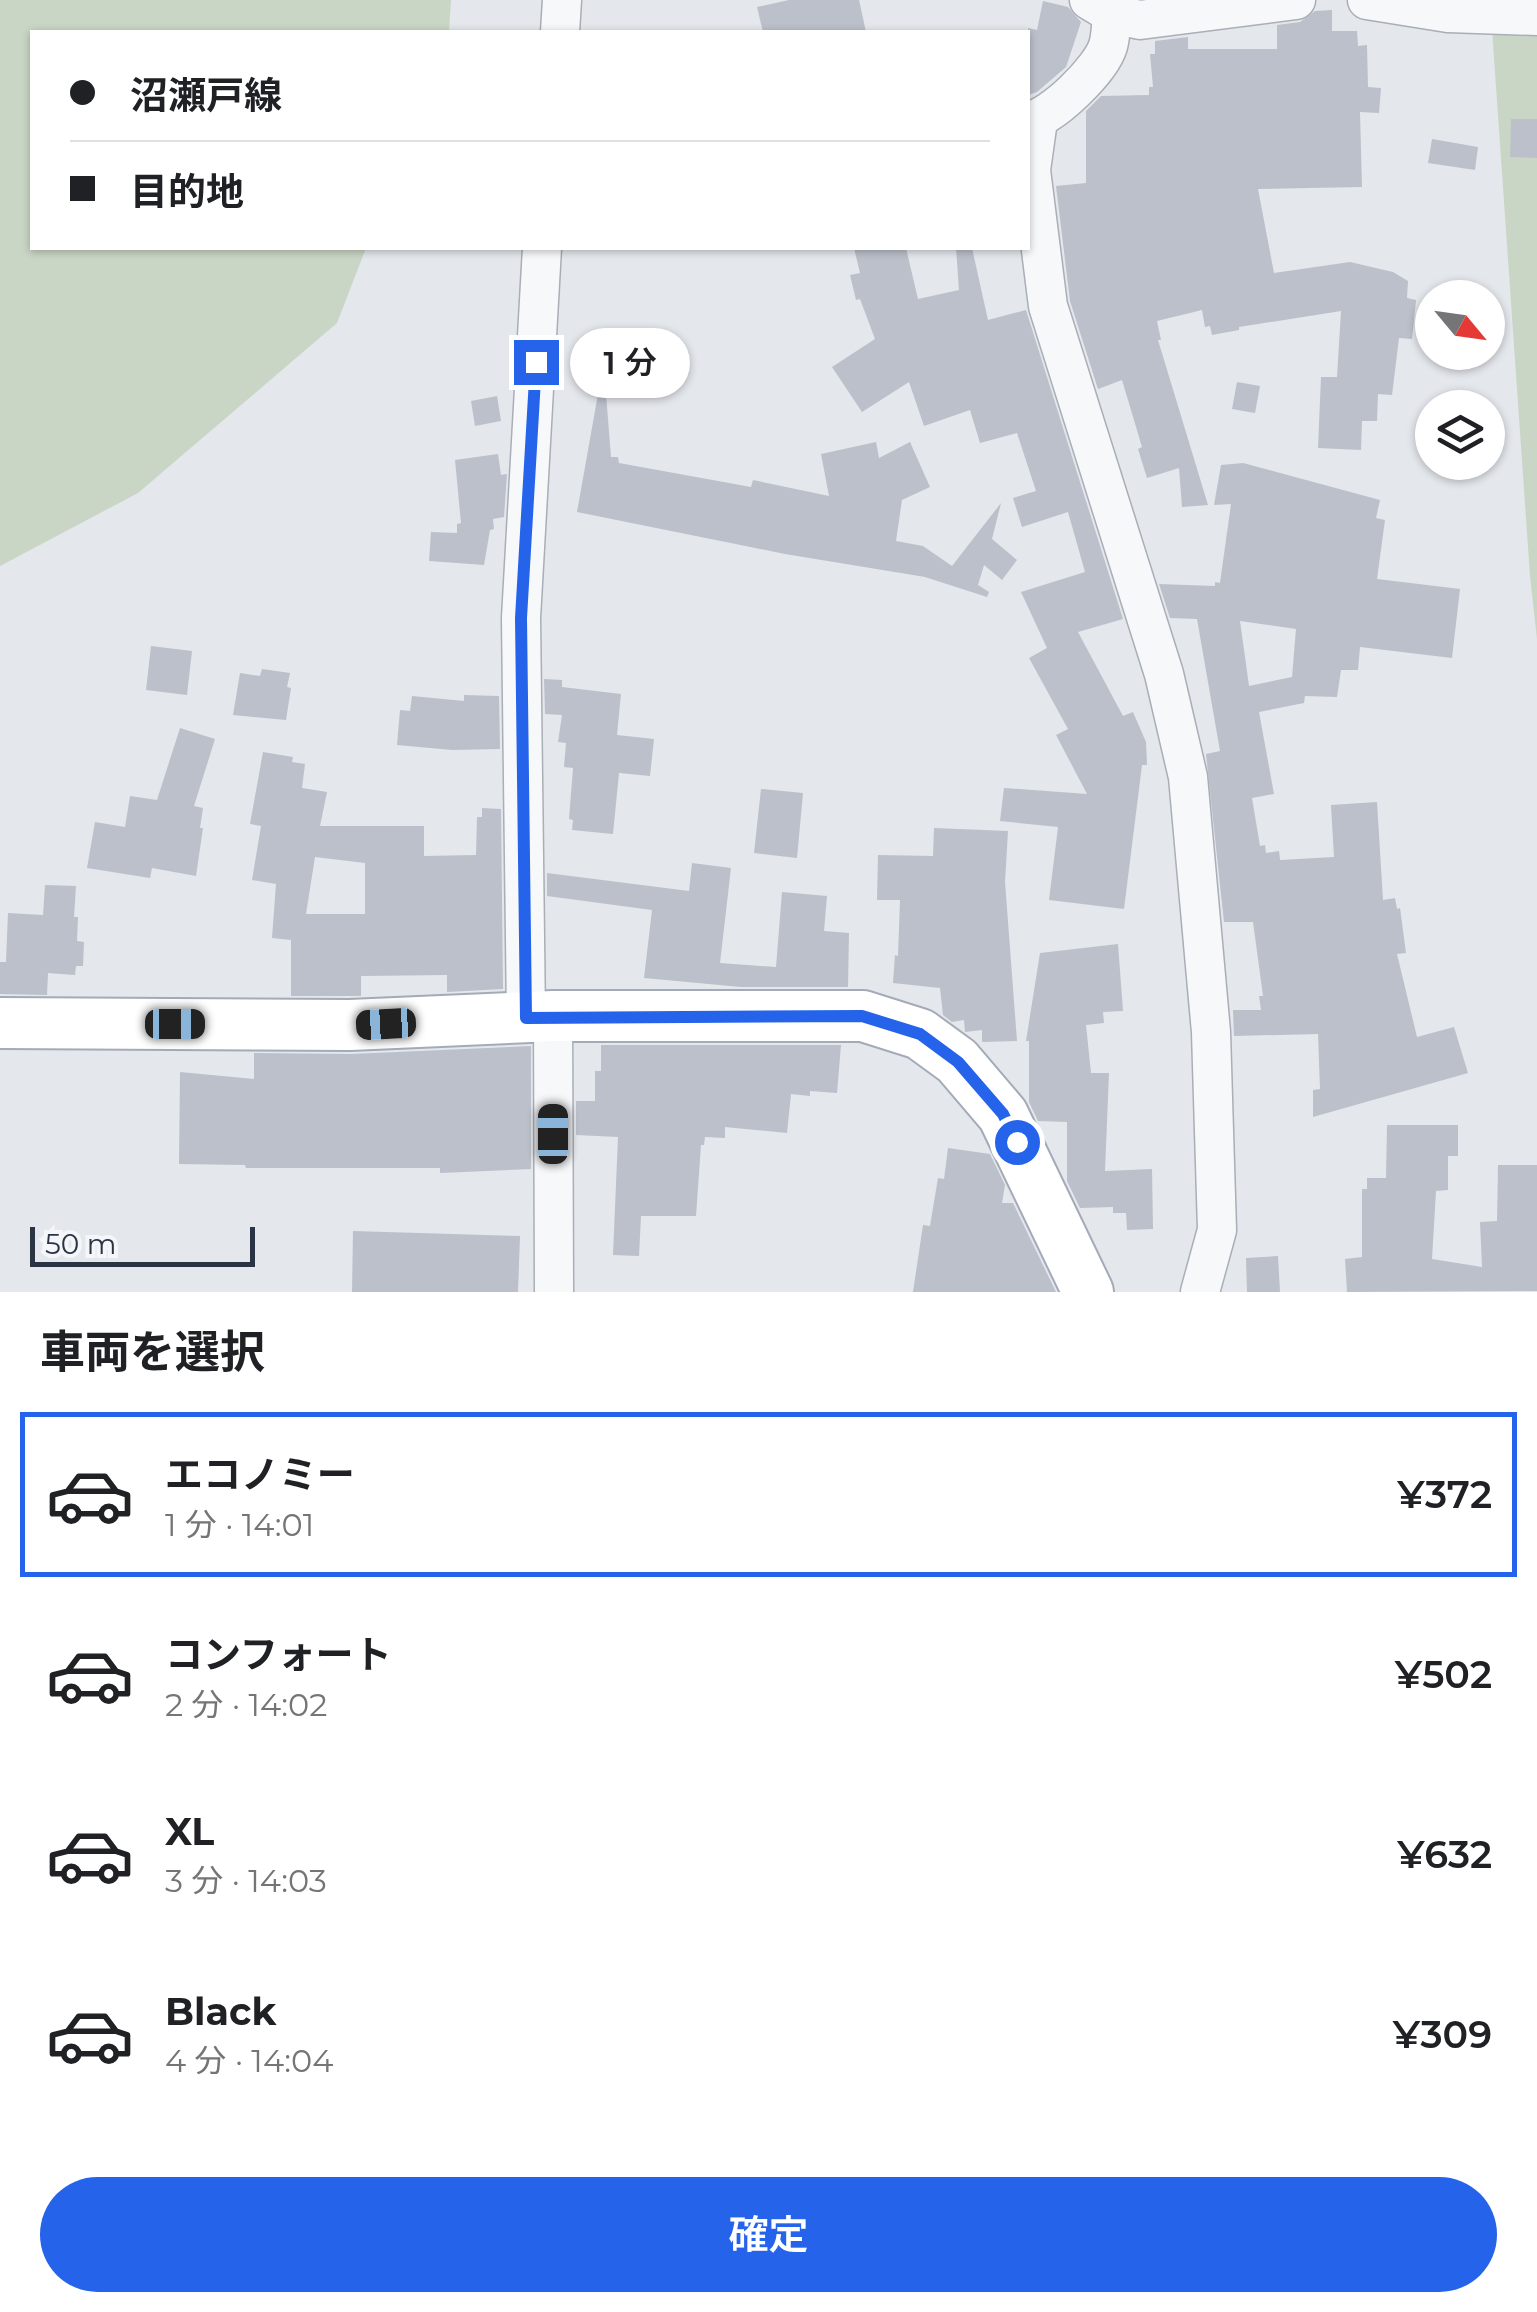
<!DOCTYPE html>
<html lang="ja">
<head>
<meta charset="utf-8">
<style>
	:root { --surface:#fff; --page:#f6f6f6; --text:#202124; --muted:#757577; --line:#e0e0e0; --accent:#2563eb }
	body { margin:0; font-family:Montserrat,"Noto Sans JP",sans-serif; background:var(--page); color:var(--text); height:100vh; display:flex; flex-direction:column; font-size:38px; white-space:nowrap }
	* { box-sizing:border-box; margin:0 }
	p { font-size:32px; color:var(--muted) }
	.icon { flex:none; width:55px; height:55px; fill:none; stroke:currentColor; stroke-width:2; stroke-linecap:round; stroke-linejoin:round }
	.map { position:relative; height:1292px; overflow:hidden }
	.drawer { display:flex; flex-direction:column; background:var(--surface); flex:1 }
	.drawer>* { flex:none }
	.banner { position:absolute; left:30px; top:30px; width:1000px; height:220px; border-radius:0px; box-shadow:0 2px 8px #0004; display:grid; align-content:center; height:220px; padding:0 40px; background:var(--surface) }
	.needle { width:65px; rotate:119deg }
	.controls { position:absolute; left:1415px; top:280px; display:grid; gap:20px }
	.controls a { display:grid; place-items:center; width:90px; height:90px; border-radius:50%; background:var(--surface); box-shadow:0 2px 8px #0004; font-size:50px }
	.scale { position:absolute; left:30px; bottom:25px; width:225px; box-sizing:border-box; padding-left:10px; border:5px solid #2b3445; border-top:0; font-size:28px; line-height:35px; white-space:nowrap; color:#2b3445; -webkit-text-stroke:8px #f4f6f9; paint-order:stroke }
	.end { position:absolute; width:45px; height:45px; margin:-22px; border:12px solid #2563eb; background:#fff; box-shadow:0 0 0 5px #fff }
	.from { border-radius:50% }
	.bubble { position:absolute; height:70px; border-radius:35px; background:var(--surface); box-shadow:0 2px 8px #0004; font-size:32px; font-weight:600; line-height:70px; text-align:center }
	.car { position:absolute; width:30px; height:60px; margin:-30px -15px; border-radius:12px; box-shadow:0 0 8px 2px #0007; background:linear-gradient(#222 24%,#8ab4d8 0 40%,#222 0 76%,#8ab4d8 0 86%,#222 0) }
	.banner b { display:flex; align-items:center; gap:35px; height:95px; font-size:38px }
	.banner b+b { border-top:2px solid var(--line) }
	.banner i { width:25px; height:25px; background:var(--text) }
	ul { padding:0; list-style:none }
	li { display:flex; align-items:center; gap:30px; height:165px; margin:0 20px 15px; padding:0 20px; border:5px solid transparent; border-radius:0px }
	li div { flex:1 }
	li b { display:block; font-size:38px }
	li em { font-style:normal; font-weight:600 }
	li.selected { border-color:var(--accent) }
	li>.icon { width:90px; height:90px; stroke-width:1.5 }
	h2 { padding:0 40px; font-size:45px; line-height:120px }
	.button { display:flex; gap:20px; margin-top:auto; padding:20px 40px }
	.button a { flex:1; height:115px; border-radius:60px; background:var(--accent); color:#fff; font-size:40px; font-weight:600; line-height:115px; text-align:center }
	.map>svg:first-child { display:block }
	.green { fill:#c9d6c5 }
	.building { fill:#bbc0ca; fill-rule:evenodd }
	.lines { fill:none; stroke-linecap:round; stroke-linejoin:round }
	.minor-casing { stroke:#a9aeb7; stroke-width:41 }
	.major-casing { stroke:#a3abb8; stroke-width:54 }
	.minor { stroke:#f7f8fa; stroke-width:38 }
	.major { stroke:#fff; stroke-width:50 }
	.route { stroke:#2563eb; stroke-width:12 }
</style>
</head>
<body>
<div class="map">
<svg width="1537" height="1292" viewBox="0 0 1537 1292">
	<rect width="100%" height="100%" fill="#e4e7ec"/>
	<g class="green">
		<path d="M 0,0 L 451,0 L 449,32 L 32,32 L 32,248 L 366,248 L 337,323 L 138,493 L 0,566 Z"/>
		<path d="M 1490,0 L 1537,0 L 1537,639 L 1530,576 Z"/>
	</g>
	<g class="building">
		<path d="M 789,0 L 859,0 L 866,32 L 763,32 L 757,7 Z"/>
		<path d="M 1043,1 L 1068,7 L 1081,22 L 1066,67 L 1037,92 L 1028,95 L 1028,28 L 1037,30 Z"/>
		<path d="M 1332,10 L 1332,31 L 1357,31 L 1358,46 L 1367,45 L 1368,87 L 1381,88 L 1379,113 L 1360,112 L 1362,187 L 1258,189 L 1274,273 L 1350,262 L 1393,272 L 1408,281 L 1407,298 L 1416,300 L 1412,339 L 1399,338 L 1392,395 L 1378,394 L 1377,421 L 1362,421 L 1361,450 L 1318,448 L 1321,377 L 1337,377 L 1341,311 L 1239,327 L 1239,330 L 1212,335 L 1210,326 L 1205,327 L 1202,310 L 1157,321 L 1161,340 L 1158,340 L 1208,505 L 1182,507 L 1179,468 L 1147,478 L 1138,449 L 1142,447 L 1122,380 L 1098,389 L 1070,301 L 1056,186 L 1086,183 L 1086,111 L 1101,96 L 1149,95 L 1149,87 L 1153,87 L 1150,54 L 1155,54 L 1155,41 L 1188,37 L 1188,49 L 1277,49 L 1277,25 L 1300,22 L 1315,11 Z"/>
		<path d="M 1511,119 L 1537,119 L 1537,158 L 1510,157 Z"/>
		<path d="M 1432,139 L 1478,147 L 1475,170 L 1428,163 Z"/>
		<path d="M 854,248 L 906,248 L 918,299 L 959,290 L 956,248 L 972,248 L 988,320 L 1026,310 L 1123,619 L 1078,632 L 1123,716 L 1133,712 L 1146,742 L 1147,765 L 1142,765 L 1124,909 L 1049,900 L 1058,827 L 1000,821 L 1004,788 L 1087,794 L 1056,735 L 1068,729 L 1029,658 L 1047,648 L 1021,592 L 1085,572 L 1068,512 L 1022,527 L 1013,498 L 1036,491 L 1017,433 L 980,443 L 970,410 L 924,426 L 909,382 L 862,412 L 832,367 L 875,339 L 860,299 L 856,300 L 850,275 L 860,273 Z"/>
		<path d="M 1237,382 L 1260,386 L 1255,413 L 1232,409 Z"/>
		<path d="M 598,394 L 606,394 L 611,457 L 618,457 L 619,463 L 751,487 L 753,480 L 829,496 L 821,454 L 876,442 L 879,458 L 910,442 L 930,487 L 902,500 L 896,541 L 923,546 L 952,566 L 1001,503 L 992,539 L 1017,560 L 1002,580 L 984,565 L 978,585 L 989,592 L 987,597 L 925,577 L 785,554 L 577,512 Z"/>
		<path d="M 497,396 L 501,421 L 475,426 L 471,401 Z"/>
		<path d="M 498,454 L 501,475 L 507,474 L 504,517 L 493,519 L 494,529 L 490,530 L 484,565 L 429,561 L 431,532 L 457,533 L 457,524 L 461,523 L 455,460 Z"/>
		<path d="M 1243,463 L 1380,500 L 1376,518 L 1385,520 L 1377,579 L 1460,589 L 1452,658 L 1360,647 L 1358,670 L 1341,670 L 1337,697 L 1305,696 L 1304,703 L 1259,712 L 1274,794 L 1252,798 L 1260,846 L 1265,845 L 1266,853 L 1279,851 L 1280,860 L 1334,857 L 1331,805 L 1377,802 L 1383,900 L 1395,898 L 1397,909 L 1400,908 L 1406,953 L 1397,954 L 1417,1037 L 1454,1027 L 1468,1073 L 1313,1117 L 1313,1090 L 1320,1089 L 1318,1034 L 1234,1036 L 1233,1010 L 1261,1010 L 1259,996 L 1263,996 L 1253,922 L 1224,922 L 1206,754 L 1220,751 L 1197,619 L 1170,618 L 1159,584 L 1215,586 L 1215,582 L 1220,583 L 1231,504 L 1214,505 L 1221,465 ZM 1240,621 L 1296,629 L 1292,677 L 1249,686 Z"/>
		<path d="M 151,646 L 192,651 L 187,695 L 146,690 Z"/>
		<path d="M 262,669 L 290,673 L 287,687 L 291,688 L 286,720 L 233,715 L 240,673 L 260,676 Z"/>
		<path d="M 544,679 L 562,680 L 562,687 L 621,694 L 617,735 L 654,739 L 650,776 L 619,773 L 613,834 L 572,830 L 573,820 L 569,819 L 573,768 L 564,767 L 566,743 L 558,742 L 562,715 L 545,714 Z"/>
		<path d="M 464,695 L 499,696 L 500,749 L 452,750 L 397,745 L 400,710 L 410,711 L 412,696 L 464,701 Z"/>
		<path d="M 180,728 L 215,739 L 194,806 L 203,808 L 200,828 L 203,828 L 196,876 L 152,868 L 150,878 L 87,868 L 95,822 L 125,827 L 130,796 L 157,800 Z"/>
		<path d="M 263,752 L 293,757 L 292,762 L 305,764 L 302,788 L 327,792 L 320,826 L 424,826 L 424,856 L 476,855 L 477,817 L 482,817 L 482,808 L 501,809 L 503,989 L 447,992 L 447,975 L 361,976 L 361,996 L 291,996 L 291,940 L 272,938 L 276,884 L 252,880 L 261,826 L 250,824 ZM 315,857 L 365,863 L 365,914 L 306,914 Z"/>
		<path d="M 761,789 L 803,793 L 797,858 L 754,853 Z"/>
		<path d="M 934,828 L 1008,831 L 1005,882 L 1017,1041 L 982,1042 L 982,1030 L 965,1032 L 964,1020 L 952,1022 L 943,1015 L 940,988 L 893,983 L 895,955 L 898,956 L 900,900 L 877,900 L 878,855 L 933,856 Z"/>
		<path d="M 692,863 L 731,868 L 720,963 L 776,967 L 782,892 L 827,896 L 824,931 L 849,933 L 848,987 L 741,987 L 644,978 L 652,910 L 547,896 L 547,873 L 689,891 Z"/>
		<path d="M 45,885 L 76,886 L 74,917 L 78,917 L 77,941 L 84,942 L 83,966 L 76,966 L 75,975 L 48,973 L 47,995 L 0,994 L 0,962 L 6,962 L 8,913 L 43,915 Z"/>
		<path d="M 1118,944 L 1123,1011 L 1103,1012 L 1104,1023 L 1086,1025 L 1091,1073 L 1109,1073 L 1105,1171 L 1152,1169 L 1153,1229 L 1127,1230 L 1126,1213 L 1113,1213 L 1113,1207 L 1080,1208 L 1067,1181 L 1067,1122 L 1038,1121 L 1029,1102 L 1029,1041 L 1026,1041 L 1040,953 Z"/>
		<path d="M 601,1045 L 841,1045 L 837,1093 L 810,1091 L 810,1096 L 791,1094 L 787,1133 L 725,1127 L 725,1138 L 705,1137 L 704,1145 L 701,1145 L 696,1216 L 641,1216 L 639,1256 L 613,1255 L 618,1137 L 576,1135 L 576,1101 L 595,1101 L 595,1071 L 601,1071 Z"/>
		<path d="M 531,1046 L 531,1169 L 440,1173 L 440,1168 L 246,1168 L 245,1165 L 179,1164 L 180,1072 L 254,1079 L 254,1053 L 351,1054 Z"/>
		<path d="M 1387,1125 L 1458,1125 L 1458,1156 L 1448,1156 L 1448,1190 L 1436,1191 L 1432,1259 L 1482,1267 L 1480,1222 L 1497,1221 L 1498,1165 L 1537,1165 L 1537,1291 L 1347,1292 L 1345,1259 L 1362,1257 L 1362,1189 L 1367,1189 L 1367,1178 L 1386,1178 Z"/>
		<path d="M 948,1148 L 990,1154 L 1005,1185 L 1002,1203 L 1013,1203 L 1056,1292 L 913,1292 L 923,1225 L 930,1226 L 938,1178 L 944,1179 Z"/>
		<path d="M 353,1231 L 520,1236 L 518,1292 L 352,1292 Z"/>
		<path d="M 1278,1256 L 1280,1292 L 1247,1292 L 1246,1258 Z"/>
	</g>
	<g class="lines">
		<g class="minor-casing">
			<g id="minor">
				<path d="M 1367,0 L 1448,13 L 1537,16"/>
				<path d="M 1112,14 L 1140,20 L 1296,0"/>
				<path d="M 560,32 L 562,0"/>
				<path d="M 1038,120 L 1031,170 L 1048,306 L 1164,674 L 1188,777 L 1211,1032 L 1217,1230 L 1200,1292"/>
				<path d="M 1028,121 C 1052,118 1101,69 1108,46 C 1111,36 1111,24 1112,14 L 1089,0"/>
				<path d="M 553,1016 L 554,1292"/>
				<path d="M 526,1018 L 521,618 L 542,248"/>
			</g>
		</g>
		<g class="major-casing">
			<path id="major" d="M 0,1023 L 350,1025 L 553,1016 L 863,1016 L 920,1034 L 957,1061 L 1003,1115 L 1088,1292"/>
		</g>
		<use href="#minor" class="minor"/>
		<use href="#major" class="major"/>
	</g>
	<g class="lines">
		<path class="route" d="M 536,362 L 521,618 L 526,1018 L 862,1016 L 920,1034 L 958,1062 L 1003,1114 L 1017,1142"/>
	</g>
</svg>
<div class="controls">
<a><svg class="needle" viewBox="-14 -14 28 28"><path d="M0-13l5 13h-10z" fill="#e53935"/><path d="M0 13l5-13h-10z" fill="#757577"/></svg></a>
<a><svg class="icon" aria-label="layers" viewBox="0 0 24 24"><path d="M12 4l9 5-9 5-9-5zM3 14l9 5 9-5"/></svg></a>
</div>
<div class="scale">50 m</div>
<i class="end from" style="left:1017px;top:1142px"></i>
<i class="end" style="left:536px;top:362px"></i>
<div class="bubble" style="left:570px;top:328px;width:120px">1 分</div>
<i class="car" style="left:175px;top:1024px;rotate:90deg"></i>
<i class="car" style="left:386px;top:1024px;rotate:267deg"></i>
<i class="car" style="left:553px;top:1134px;rotate:0deg"></i>
<div class="banner">
<b><i class="from"></i>沼瀬戸線</b>
<b><i></i>目的地</b>
</div>
</div>
<section class="drawer">
<h2>車両を選択</h2>
<ul>
<li class="selected"><svg class="icon" aria-label="car" viewBox="0 0 24 24"><path d="M5 17H2v-5l4-1 3-4h7l3 4 3 1v5h-3M9 17h6M6 11h13"/><circle cx="7" cy="17" r="2"/><circle cx="17" cy="17" r="2"/></svg><div><b>エコノミー</b><p>1 分 · 14:01</p></div><em>¥372</em></li>
<li><svg class="icon" aria-label="car" viewBox="0 0 24 24"><path d="M5 17H2v-5l4-1 3-4h7l3 4 3 1v5h-3M9 17h6M6 11h13"/><circle cx="7" cy="17" r="2"/><circle cx="17" cy="17" r="2"/></svg><div><b>コンフォート</b><p>2 分 · 14:02</p></div><em>¥502</em></li>
<li><svg class="icon" aria-label="car" viewBox="0 0 24 24"><path d="M5 17H2v-5l4-1 3-4h7l3 4 3 1v5h-3M9 17h6M6 11h13"/><circle cx="7" cy="17" r="2"/><circle cx="17" cy="17" r="2"/></svg><div><b>XL</b><p>3 分 · 14:03</p></div><em>¥632</em></li>
<li><svg class="icon" aria-label="car" viewBox="0 0 24 24"><path d="M5 17H2v-5l4-1 3-4h7l3 4 3 1v5h-3M9 17h6M6 11h13"/><circle cx="7" cy="17" r="2"/><circle cx="17" cy="17" r="2"/></svg><div><b>Black</b><p>4 分 · 14:04</p></div><em>¥309</em></li>
</ul>
<div class="button"><a>確定</a></div>
</section>
</body>
</html>
